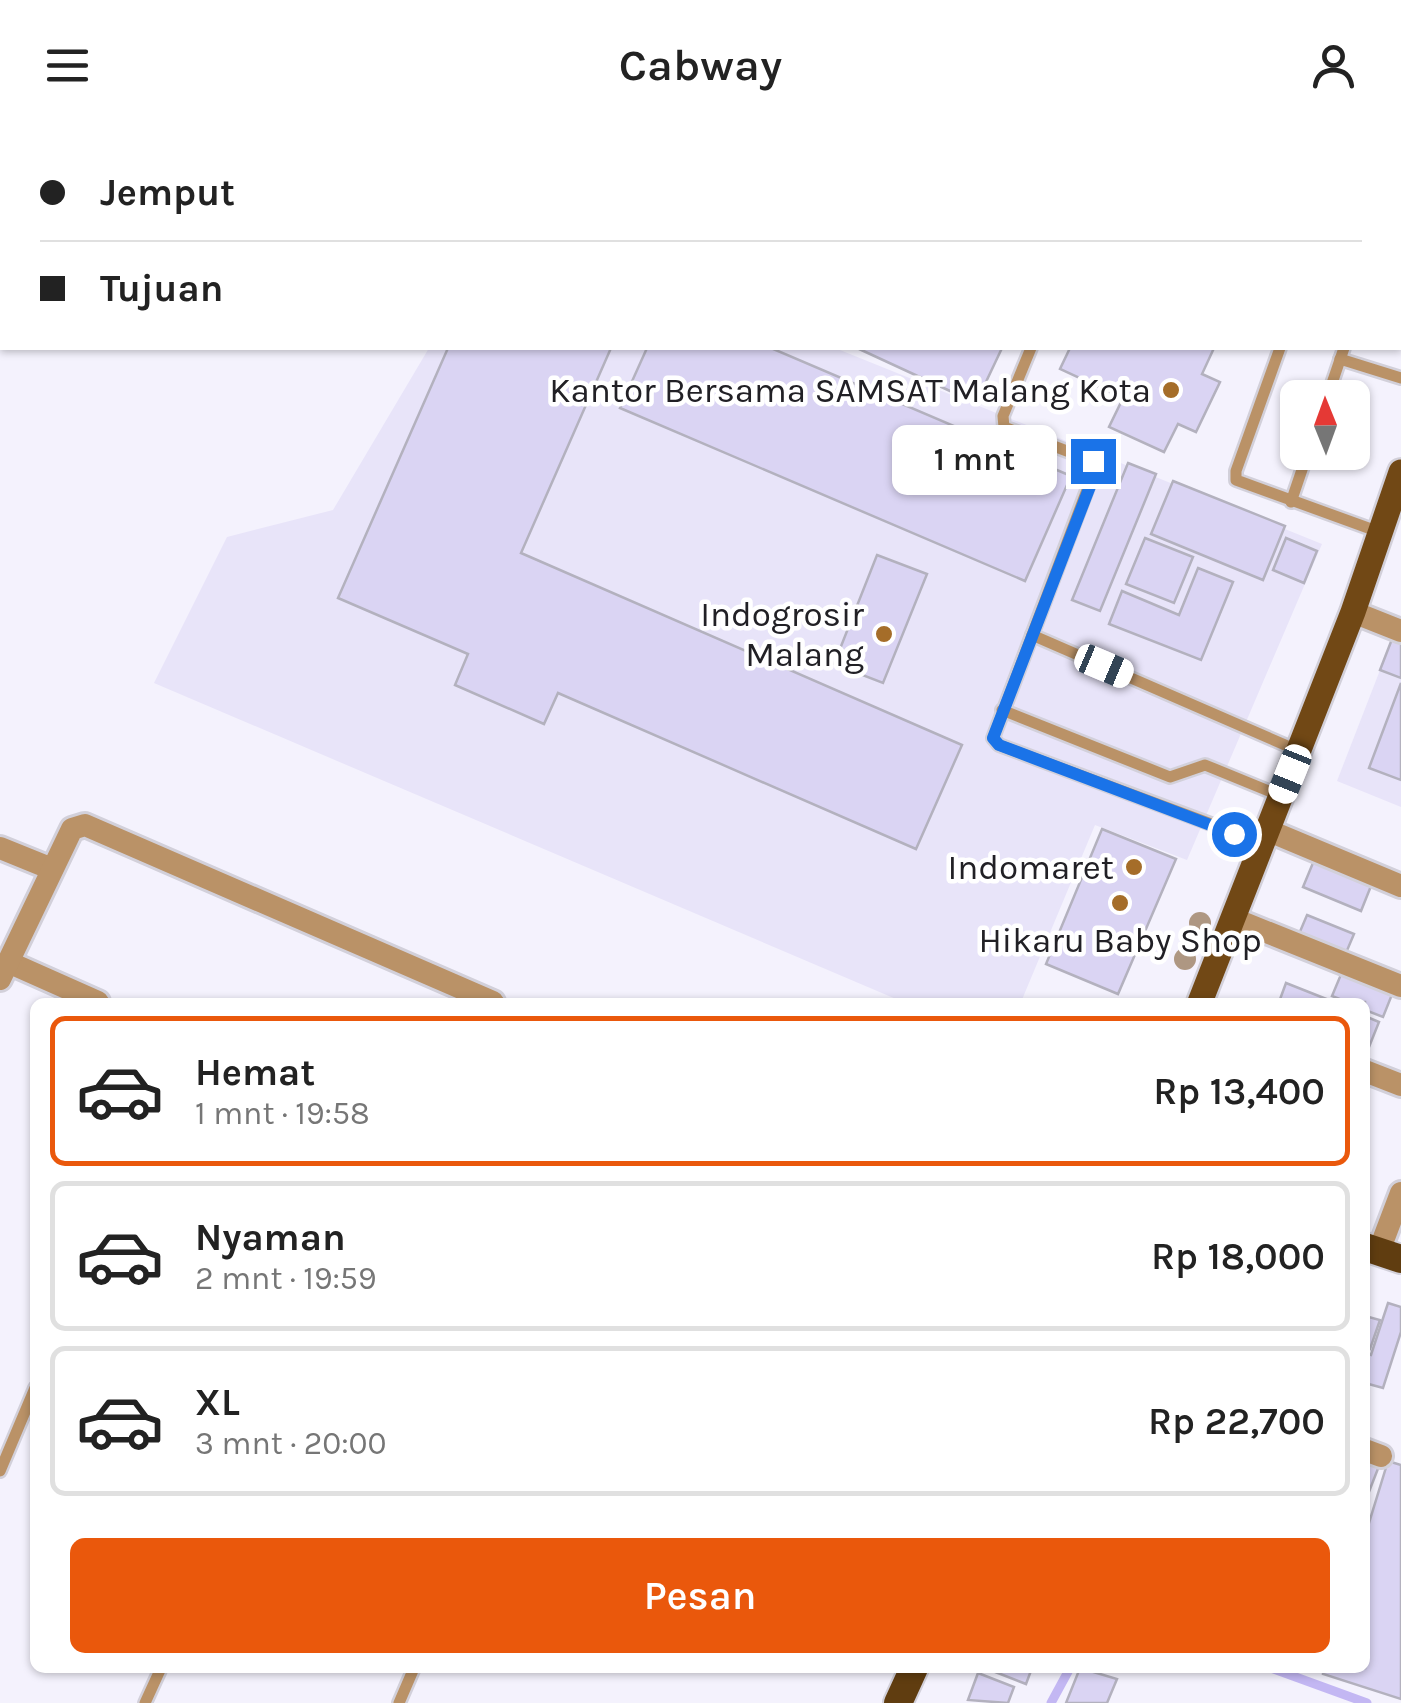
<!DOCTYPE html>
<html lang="id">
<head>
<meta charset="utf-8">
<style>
	:root { --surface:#fff; --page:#f6f6f6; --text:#222; --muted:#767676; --line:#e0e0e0; --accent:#ea580c }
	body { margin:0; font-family:Karla,sans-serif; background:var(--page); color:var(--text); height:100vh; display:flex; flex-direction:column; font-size:38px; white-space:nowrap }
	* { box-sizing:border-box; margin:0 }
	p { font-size:32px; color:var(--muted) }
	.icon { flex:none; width:55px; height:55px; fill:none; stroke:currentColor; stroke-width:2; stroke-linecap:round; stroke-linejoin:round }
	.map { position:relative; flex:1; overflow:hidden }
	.panel { position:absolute; left:30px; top:868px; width:1340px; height:675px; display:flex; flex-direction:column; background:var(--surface); border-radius:15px; box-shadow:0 2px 8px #0004 }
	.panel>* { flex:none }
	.banner { position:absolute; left:0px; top:0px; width:1402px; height:220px; box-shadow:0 2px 8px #0004; display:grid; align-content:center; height:220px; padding:0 40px; background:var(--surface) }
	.needle { width:65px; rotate:359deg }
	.controls { position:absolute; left:1280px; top:250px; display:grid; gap:20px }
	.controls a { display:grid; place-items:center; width:90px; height:90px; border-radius:15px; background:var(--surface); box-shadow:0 2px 8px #0004; font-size:50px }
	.end { position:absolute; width:45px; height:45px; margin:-22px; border:12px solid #1a73e8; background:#fff; box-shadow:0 0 0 5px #fff }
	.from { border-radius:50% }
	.bubble { position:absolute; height:70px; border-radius:15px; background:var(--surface); box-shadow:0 2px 8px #0004; font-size:32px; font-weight:600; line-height:70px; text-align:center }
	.car { position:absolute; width:30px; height:60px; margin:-30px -15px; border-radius:12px; box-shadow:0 0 8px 2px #0007; background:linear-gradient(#fff 24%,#345 0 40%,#fff 0 76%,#345 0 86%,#fff 0) }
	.banner b { display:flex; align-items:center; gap:35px; height:95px; font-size:38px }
	.banner b+b { border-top:2px solid var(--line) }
	.banner i { width:25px; height:25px; background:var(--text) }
	ul { padding:18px 0 0; list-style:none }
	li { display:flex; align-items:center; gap:30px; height:150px; margin:0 20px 15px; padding:0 20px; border:5px solid var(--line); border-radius:15px }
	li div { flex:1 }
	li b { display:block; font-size:38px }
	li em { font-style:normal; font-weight:600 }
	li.on { border-color:var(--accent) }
	li>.icon { width:90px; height:90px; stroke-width:1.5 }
	.primary-button { display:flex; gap:20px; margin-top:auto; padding:20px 40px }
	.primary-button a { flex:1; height:115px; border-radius:15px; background:var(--accent); color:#fff; font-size:40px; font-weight:600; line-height:115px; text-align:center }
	header { display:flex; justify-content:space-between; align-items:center; height:130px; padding:0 40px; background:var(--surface); font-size:45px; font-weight:600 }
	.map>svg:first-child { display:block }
	.built { fill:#e8e4f9 }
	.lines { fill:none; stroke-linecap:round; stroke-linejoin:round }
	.stream { stroke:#c3b7f3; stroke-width:9 }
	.river { stroke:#c3b7f3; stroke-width:52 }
	.building { fill:#dad4f3; stroke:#b3b1be; stroke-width:2.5 }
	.service-casing { stroke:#d2d0da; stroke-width:16 }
	.minor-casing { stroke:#d2d0da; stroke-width:28 }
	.primary-casing { stroke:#d2d0da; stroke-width:30 }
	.trunk-casing { stroke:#d2d0da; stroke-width:32 }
	.service { stroke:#ba9267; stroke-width:11 }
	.minor { stroke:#ba9267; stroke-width:22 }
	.primary { stroke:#714815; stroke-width:25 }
	.trunk { stroke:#603d10; stroke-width:28 }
	.tree { fill:#ae9782 }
	.route { stroke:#1a73e8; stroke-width:12 }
	.poi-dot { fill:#a56d29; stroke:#fff; stroke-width:4 }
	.labels { text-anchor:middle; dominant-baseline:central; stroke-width:9; stroke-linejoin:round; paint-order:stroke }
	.poi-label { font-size:35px; fill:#212025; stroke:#fff; text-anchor:end }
</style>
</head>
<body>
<header><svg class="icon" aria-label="menu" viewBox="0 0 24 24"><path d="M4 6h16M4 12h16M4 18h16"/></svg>Cabway<svg class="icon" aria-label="person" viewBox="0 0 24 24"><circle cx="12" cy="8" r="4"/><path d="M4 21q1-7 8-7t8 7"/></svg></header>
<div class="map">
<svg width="1401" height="1573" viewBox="0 0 1401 1573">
	<rect width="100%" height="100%" fill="#f4f2fd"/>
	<g class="built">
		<path d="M 429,218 L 835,218 L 1322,414 L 1187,730 L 1095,695 L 1021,872 L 903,872 L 154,553 L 227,407 L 333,380 Z"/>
		<path d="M 1394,504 L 1401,507 L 1401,677 L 1337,651 Z"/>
	</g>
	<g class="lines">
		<g class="stream">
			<path d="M 1271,1538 L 1367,1573"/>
			<path d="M 1051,1573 L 1070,1538"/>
		</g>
		<path class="river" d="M 29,2 L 32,0"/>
	</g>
	<g class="building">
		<path d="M 448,218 L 611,218 L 521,423 L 962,615 L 916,719 L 558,563 L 544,594 L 455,555 L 468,524 L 338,468 Z"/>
		<path d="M 647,218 L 771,218 L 1071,346 L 1025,451 L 620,278 Z"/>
		<path d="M 857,218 L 1002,218 L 976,273 Z"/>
		<path d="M 1070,218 L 1214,218 L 1202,244 L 1220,252 L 1196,302 L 1178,294 L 1164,322 L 1109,297 L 1123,268 L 1060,239 Z"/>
		<path d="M 1128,333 L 1156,344 L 1100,481 L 1072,470 Z"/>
		<path d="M 1173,351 L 1285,396 L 1263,450 L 1151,404 Z"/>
		<path d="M 1145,408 L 1193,427 L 1174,473 L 1126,454 Z"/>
		<path d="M 1286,408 L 1317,421 L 1304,453 L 1273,440 Z"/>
		<path d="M 877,425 L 927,444 L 883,553 L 834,534 Z"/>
		<path d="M 1198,438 L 1233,452 L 1201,530 L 1109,494 L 1122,461 L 1179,485 Z"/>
		<path d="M 1394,504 L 1401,507 L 1401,548 L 1380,540 Z"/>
		<path d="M 1401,553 L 1401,650 L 1369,638 Z"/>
		<path d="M 1102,699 L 1176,729 L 1118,864 L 1046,834 Z"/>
		<path d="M 1315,728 L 1373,751 L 1361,781 L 1303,757 Z"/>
		<path d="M 1307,785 L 1354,804 L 1343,830 L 1296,811 Z"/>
		<path d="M 1342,842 L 1393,862 L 1383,887 L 1365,880 L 1365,872 L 1347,872 L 1332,866 Z"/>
		<path d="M 1286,853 L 1334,872 L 1279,872 Z"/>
		<path d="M 1365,886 L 1379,892 L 1365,927 Z"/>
		<path d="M 1388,1173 L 1401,1177 L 1401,1202 L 1383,1258 L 1365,1253 L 1365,1223 L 1371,1225 Z"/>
		<path d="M 1365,1186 L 1380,1190 L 1370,1219 L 1365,1218 Z"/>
		<path d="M 1365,1331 L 1379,1336 L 1365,1372 Z"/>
		<path d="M 1388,1331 L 1401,1335 L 1401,1569 L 1323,1544 L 1324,1538 L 1365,1538 L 1365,1406 Z"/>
		<path d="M 985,1538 L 1032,1538 L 1026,1554 Z"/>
		<path d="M 1080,1538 L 1117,1549 L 1107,1573 L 1066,1573 Z"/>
		<path d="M 978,1543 L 1014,1557 L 1008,1573 L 968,1570 Z"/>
	</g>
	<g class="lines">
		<g class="service-casing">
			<g id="service">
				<path d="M 1153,0 L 1159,2"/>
				<path d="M 1003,2 L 1004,0"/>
				<path d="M 1400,96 L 1401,96"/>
				<path d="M 1031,218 L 1003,286 L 1004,297 L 1093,331 L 1095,339 L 993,608 L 999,615 L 1262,713"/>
				<path d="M 1280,218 L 1236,341 L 1236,350 L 1382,403"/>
				<path d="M 1340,229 L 1401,248"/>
				<path d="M 1327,268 L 1344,218"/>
				<path d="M 1291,372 L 1308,322"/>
				<path d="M 1032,505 L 1299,621"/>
				<path d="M 1002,580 L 1170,647 L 1205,635 L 1281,666"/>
				<path d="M 0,1341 L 35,1258"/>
				<path d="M 145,1573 L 161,1538"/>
				<path d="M 399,1573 L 414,1538"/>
			</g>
		</g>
		<g class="minor-casing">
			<g id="minor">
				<path d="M 1353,482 L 1401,501"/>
				<path d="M 1267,700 L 1401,756"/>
				<path d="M 0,718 L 52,739"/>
				<path d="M 1234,789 L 1401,856"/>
				<path d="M 8,832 L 98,872"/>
				<path d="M 0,849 L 72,699 L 85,695 L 493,872"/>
				<path d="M 1365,941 L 1401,955"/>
				<path d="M 1379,1121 L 1401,1063"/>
				<path d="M 1365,1320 L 1381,1326"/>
			</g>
		</g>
		<g class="primary-casing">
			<path id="primary" d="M 1200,872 L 1353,482 L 1401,342"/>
		</g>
		<g class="trunk-casing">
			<g id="trunk">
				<path d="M 1365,1117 L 1401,1129"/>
				<path d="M 898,1573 L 914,1538"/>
			</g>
		</g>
		<use href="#service" class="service"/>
		<use href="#minor" class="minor"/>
		<use href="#primary" class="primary"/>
		<use href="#trunk" class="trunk"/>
	</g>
	<g class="tree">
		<circle cx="1200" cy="793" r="11"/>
		<circle cx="1185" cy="829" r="11"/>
	</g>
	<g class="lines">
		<path class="route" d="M 1093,331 L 1094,346 L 993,608 L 999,615 L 1234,704"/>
	</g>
	<g class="poi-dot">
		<circle cx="1171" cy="260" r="10"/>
		<circle cx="884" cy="504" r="10"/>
		<circle cx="1134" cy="737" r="10"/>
		<circle cx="1120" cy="773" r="10"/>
	</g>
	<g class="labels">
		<g class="poi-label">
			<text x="1151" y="260">Kantor Bersama SAMSAT Malang Kota</text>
			<text x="864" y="484">Indogrosir<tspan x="864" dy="40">Malang</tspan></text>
			<text x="1114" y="737">Indomaret</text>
			<text x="1120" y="810" text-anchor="middle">Hikaru Baby Shop</text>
		</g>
	</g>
</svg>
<div class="controls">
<a><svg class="needle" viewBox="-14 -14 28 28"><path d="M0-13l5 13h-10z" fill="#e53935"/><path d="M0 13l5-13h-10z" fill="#767676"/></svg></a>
</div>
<i class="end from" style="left:1234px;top:704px"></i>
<i class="end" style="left:1093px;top:331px"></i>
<div class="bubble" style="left:892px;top:295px;width:165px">1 mnt</div>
<i class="car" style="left:1104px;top:536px;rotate:113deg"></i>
<i class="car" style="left:1290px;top:644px;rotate:202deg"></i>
<div class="banner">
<b><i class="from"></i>Jemput</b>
<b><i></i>Tujuan</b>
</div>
<section class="panel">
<ul>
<li class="on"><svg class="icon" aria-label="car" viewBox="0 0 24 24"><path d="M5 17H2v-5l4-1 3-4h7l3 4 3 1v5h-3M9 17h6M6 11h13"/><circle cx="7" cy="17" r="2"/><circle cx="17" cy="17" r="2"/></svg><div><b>Hemat</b><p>1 mnt · 19:58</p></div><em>Rp 13,400</em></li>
<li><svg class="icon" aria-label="car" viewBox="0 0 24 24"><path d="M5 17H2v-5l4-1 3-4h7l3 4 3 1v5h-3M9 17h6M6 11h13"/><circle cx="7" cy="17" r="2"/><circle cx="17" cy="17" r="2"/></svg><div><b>Nyaman</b><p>2 mnt · 19:59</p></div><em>Rp 18,000</em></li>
<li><svg class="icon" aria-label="car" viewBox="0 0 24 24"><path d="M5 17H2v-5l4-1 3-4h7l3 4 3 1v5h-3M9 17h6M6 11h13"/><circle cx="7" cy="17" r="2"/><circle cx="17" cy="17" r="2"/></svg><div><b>XL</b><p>3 mnt · 20:00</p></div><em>Rp 22,700</em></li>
</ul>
<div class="primary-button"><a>Pesan</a></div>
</section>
</div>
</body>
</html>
